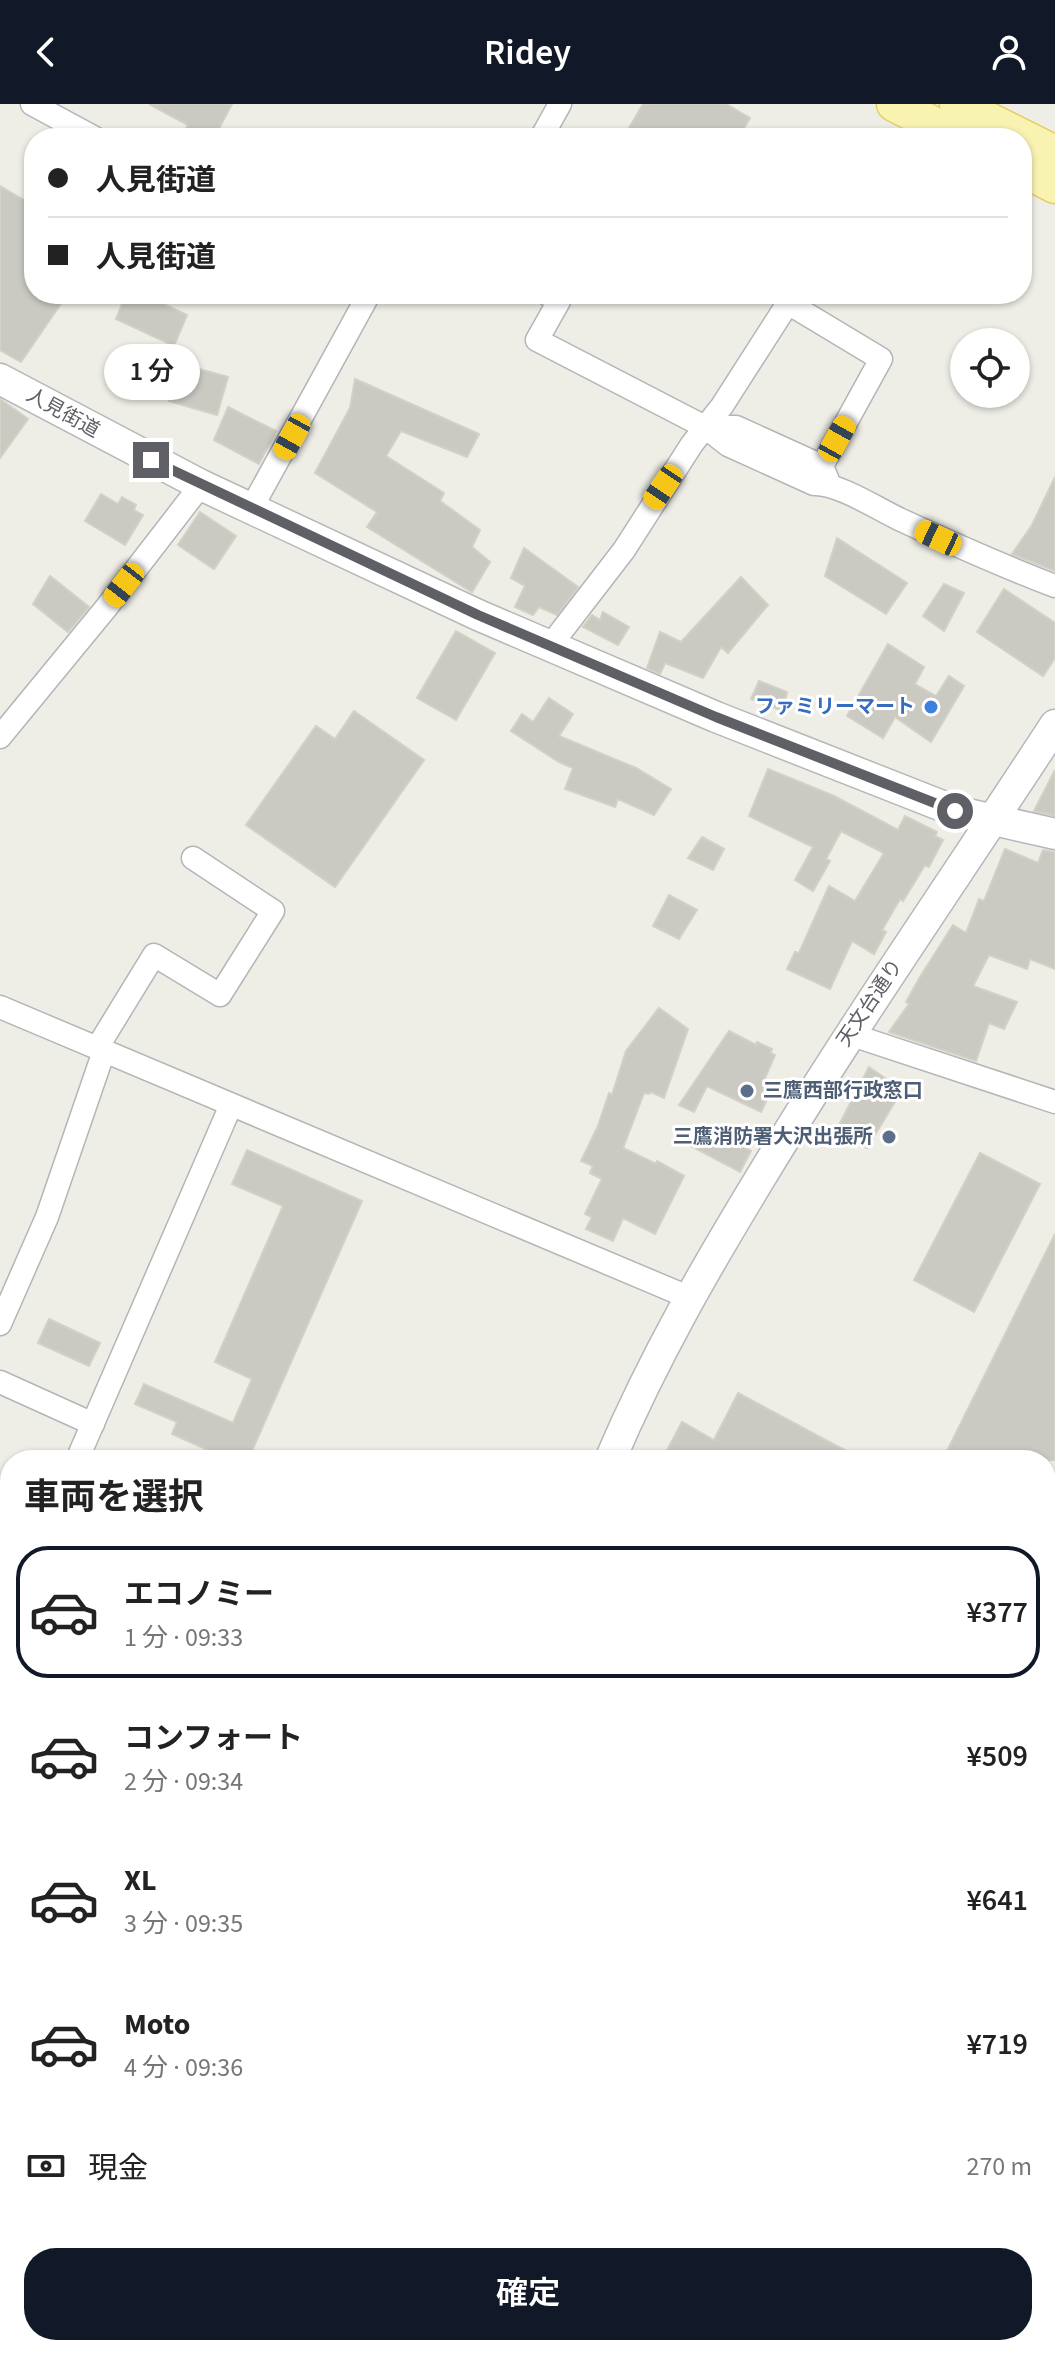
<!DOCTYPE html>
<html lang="ja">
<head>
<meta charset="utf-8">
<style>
	:root { --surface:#fff; --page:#f6f6f6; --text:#222; --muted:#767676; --line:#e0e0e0; --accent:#111827 }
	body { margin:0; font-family:"Source Sans 3","Noto Sans JP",sans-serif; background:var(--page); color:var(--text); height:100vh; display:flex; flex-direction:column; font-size:30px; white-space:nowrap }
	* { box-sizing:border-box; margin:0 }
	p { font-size:26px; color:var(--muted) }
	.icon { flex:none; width:44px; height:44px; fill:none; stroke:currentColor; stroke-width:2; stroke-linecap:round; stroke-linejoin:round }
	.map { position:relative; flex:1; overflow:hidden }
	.details { position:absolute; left:0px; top:1346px; width:1056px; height:906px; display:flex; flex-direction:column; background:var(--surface); border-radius:32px 32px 0 0; box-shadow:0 2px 6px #0004 }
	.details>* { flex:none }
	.guide { position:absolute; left:24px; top:24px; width:1008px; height:176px; border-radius:32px; box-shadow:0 2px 6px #0004; display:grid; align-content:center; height:176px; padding:0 24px; background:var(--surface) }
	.buttons { position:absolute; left:950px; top:224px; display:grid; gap:16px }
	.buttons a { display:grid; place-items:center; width:80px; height:80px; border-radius:50%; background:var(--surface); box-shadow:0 2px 6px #0004; font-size:40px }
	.end { position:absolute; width:36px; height:36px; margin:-18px; border:10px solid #5e6065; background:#fff; box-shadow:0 0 0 4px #fff }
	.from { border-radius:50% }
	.bubble { position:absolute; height:56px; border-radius:28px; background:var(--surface); box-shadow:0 2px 6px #0004; font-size:26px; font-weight:600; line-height:56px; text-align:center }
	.car { position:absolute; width:24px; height:48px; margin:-24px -12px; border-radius:10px; box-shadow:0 0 6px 2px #0007; background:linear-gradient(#f5c518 24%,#345 0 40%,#f5c518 0 76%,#345 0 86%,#f5c518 0) }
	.guide b { display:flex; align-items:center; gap:28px; height:76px; font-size:30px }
	.guide b+b { border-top:2px solid var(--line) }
	.guide i { width:20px; height:20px; background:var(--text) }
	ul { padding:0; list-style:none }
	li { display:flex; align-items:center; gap:24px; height:132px; margin:0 16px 12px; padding:0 8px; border:4px solid transparent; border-radius:32px }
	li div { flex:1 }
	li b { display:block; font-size:30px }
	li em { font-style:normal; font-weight:600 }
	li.on { border-color:var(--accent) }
	li>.icon { width:72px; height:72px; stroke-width:1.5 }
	h2 { padding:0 24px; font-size:36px; line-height:96px }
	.pay { display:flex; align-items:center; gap:20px; height:88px; padding:0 24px; font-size:30px }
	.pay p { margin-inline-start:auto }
	.button { display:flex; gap:16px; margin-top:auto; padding:16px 24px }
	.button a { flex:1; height:92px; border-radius:32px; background:var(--accent); color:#fff; font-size:32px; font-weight:600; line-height:92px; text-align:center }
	header { display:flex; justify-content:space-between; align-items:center; height:104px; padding:0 24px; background:var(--accent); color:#fff; font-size:36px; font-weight:600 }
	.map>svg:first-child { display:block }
	.forest { fill:url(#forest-crowns) }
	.building { fill:#cac9c2; stroke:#d3d0c5; stroke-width:2 }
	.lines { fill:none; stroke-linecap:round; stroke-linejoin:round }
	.street-casing { stroke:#b3b5b9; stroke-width:25 }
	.secondary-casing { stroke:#b5b7bc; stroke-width:33 }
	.primary-casing { stroke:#e5ce68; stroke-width:37 }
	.street { stroke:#fff; stroke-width:22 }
	.secondary { stroke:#fff; stroke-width:30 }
	.primary { stroke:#f8f3b1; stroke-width:34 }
	.route { stroke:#5e6065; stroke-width:10 }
	.shop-dot { fill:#3f7fe0; stroke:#fff; stroke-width:3 }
	.service-dot { fill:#5c6f8a; stroke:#fff; stroke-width:3 }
	.labels { text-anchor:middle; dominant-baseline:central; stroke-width:6; stroke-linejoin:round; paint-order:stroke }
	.street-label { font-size:20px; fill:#5e6065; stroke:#fff }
	.shop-label { font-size:20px; font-weight:bold; fill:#366cbe; stroke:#fff; text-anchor:end }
	.service-label { font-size:20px; font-weight:bold; fill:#4e5e75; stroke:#fff; text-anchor:start }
</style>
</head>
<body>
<header><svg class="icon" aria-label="back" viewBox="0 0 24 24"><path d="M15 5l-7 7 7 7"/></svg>Ridey<svg class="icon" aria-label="person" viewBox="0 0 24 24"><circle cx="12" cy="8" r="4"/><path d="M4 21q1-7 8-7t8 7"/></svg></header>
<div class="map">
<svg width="1055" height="2251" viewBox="0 0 1055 2251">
	<defs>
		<pattern id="forest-crowns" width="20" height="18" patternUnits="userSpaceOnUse" patternTransform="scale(2)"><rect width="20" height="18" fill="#c5e4c8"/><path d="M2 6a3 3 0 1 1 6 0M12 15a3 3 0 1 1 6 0" fill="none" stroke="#a3bca6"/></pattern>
	</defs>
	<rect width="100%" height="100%" fill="#eeede6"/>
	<path class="forest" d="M 333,2242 L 985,2242 L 998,2250 L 1038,2245 L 1047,2251 L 354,2251 Z"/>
	<g class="building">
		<path d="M 149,0 L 232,0 L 214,34 L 181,34 L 188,21 Z"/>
		<path d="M 643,0 L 726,0 L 750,14 L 738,34 L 647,34 L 629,24 Z"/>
		<path d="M 0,82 L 34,102 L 34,190 L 50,190 L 62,198 L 21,258 L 0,246 Z"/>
		<path d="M 126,190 L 142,190 L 187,211 L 174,242 L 116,215 Z"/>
		<path d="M 181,260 L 228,273 L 217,311 L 169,297 Z"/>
		<path d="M 355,275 L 479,330 L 467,353 L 401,327 L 386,352 L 444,389 L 440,397 L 480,426 L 472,443 L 490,458 L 472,488 L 367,423 L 377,408 L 315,369 L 350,304 Z"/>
		<path d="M 0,295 L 28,315 L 0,354 Z"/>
		<path d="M 228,303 L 276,327 L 259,360 L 214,336 Z"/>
		<path d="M 1055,373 L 1055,467 L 1012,450 L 1032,421 Z"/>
		<path d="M 101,390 L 118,400 L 122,393 L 136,401 L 134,406 L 143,411 L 125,441 L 85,417 Z"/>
		<path d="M 200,408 L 236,432 L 214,465 L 178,441 Z"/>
		<path d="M 837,434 L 907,479 L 886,510 L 825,472 Z"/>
		<path d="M 524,444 L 578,483 L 557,511 L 539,503 L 533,511 L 515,503 L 525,482 L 511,474 Z"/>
		<path d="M 50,472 L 89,503 L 68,528 L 33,500 Z"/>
		<path d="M 741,473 L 768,501 L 728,549 L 721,543 L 703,574 L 665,559 L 660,570 L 647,564 L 660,528 L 681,538 Z"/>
		<path d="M 944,480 L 964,489 L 944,527 L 923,512 Z"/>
		<path d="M 1004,485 L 1055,519 L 1055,554 L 1043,572 L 977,528 Z"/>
		<path d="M 603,508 L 629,523 L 618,541 L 583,523 L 592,511 L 600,516 Z"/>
		<path d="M 456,527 L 495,549 L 456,616 L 417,594 Z"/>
		<path d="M 888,540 L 924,563 L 915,580 L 936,592 L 949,572 L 964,582 L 931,638 L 895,613 L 883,634 L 847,612 Z"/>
		<path d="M 759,577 L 787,588 L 783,607 L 751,595 Z"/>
		<path d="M 549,594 L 573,610 L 559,632 L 636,664 L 671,685 L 654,711 L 618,695 L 615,703 L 565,685 L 573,664 L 559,658 L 511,627 L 522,610 L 533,618 Z"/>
		<path d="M 354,607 L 424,656 L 335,783 L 246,721 L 316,622 L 335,635 Z"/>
		<path d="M 768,665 L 834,692 L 898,726 L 905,712 L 937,728 L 935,732 L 943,736 L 929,763 L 925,761 L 903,797 L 900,795 L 882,826 L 886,828 L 874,850 L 852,837 L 830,885 L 787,865 L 795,848 L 799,849 L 829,782 L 855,797 L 884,749 L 841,727 L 826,755 L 830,757 L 813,787 L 795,776 L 813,743 L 749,712 Z"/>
		<path d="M 1055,666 L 1055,712 L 1034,707 Z"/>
		<path d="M 702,733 L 724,745 L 713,766 L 688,754 Z"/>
		<path d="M 1005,745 L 1038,759 L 1043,746 L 1055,748 L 1055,865 L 1030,855 L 1027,865 L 989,851 L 973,882 L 1017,898 L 1004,925 L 989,919 L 976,957 L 889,928 L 909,900 L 906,898 L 920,873 L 953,821 L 966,829 L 979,795 L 984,797 Z"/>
		<path d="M 669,791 L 697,806 L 679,835 L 653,822 Z"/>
		<path d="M 659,904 L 688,925 L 664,994 L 651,988 L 649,990 L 644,989 L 623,1044 L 656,1060 L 657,1057 L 684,1072 L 655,1130 L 623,1114 L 613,1137 L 586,1125 L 592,1113 L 585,1110 L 602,1075 L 590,1069 L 593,1062 L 581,1057 L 598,1022 L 609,989 L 612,991 L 626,947 Z"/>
		<path d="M 729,927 L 756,941 L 757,938 L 772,945 L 770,949 L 775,951 L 762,981 L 772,985 L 761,1008 L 707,982 L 694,1008 L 679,1001 Z"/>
		<path d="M 869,963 L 902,986 L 867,1044 L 837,1025 Z"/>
		<path d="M 702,1021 L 751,1047 L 740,1068 L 691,1042 Z"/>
		<path d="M 247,1046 L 362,1097 L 248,1356 L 230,1356 L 172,1330 L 177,1318 L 135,1300 L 144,1280 L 233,1319 L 252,1275 L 215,1258 L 283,1102 L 232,1080 Z"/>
		<path d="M 980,1049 L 1040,1080 L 974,1208 L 914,1176 Z"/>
		<path d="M 1055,1130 L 1055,1356 L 964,1356 L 947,1347 Z"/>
		<path d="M 49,1215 L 100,1239 L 89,1262 L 38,1239 Z"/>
		<path d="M 738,1289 L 863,1356 L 662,1356 L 682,1318 L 714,1336 Z"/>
	</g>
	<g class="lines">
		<g class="street-casing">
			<g id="street">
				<path d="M 32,0 L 95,34"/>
				<path d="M 541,34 L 560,0"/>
				<path d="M 547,190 L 559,197 L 537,236 L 705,323 L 728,341 L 814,380 C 838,379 876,404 899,415 C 951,439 1002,462 1055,482"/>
				<path d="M 705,323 L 736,323 L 822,362"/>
				<path d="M 251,405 L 369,190"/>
				<path d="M 550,542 L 624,446 L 692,340 L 722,302 L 788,199 L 881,255 L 822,362 L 829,379"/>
				<path d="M 0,633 L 106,504 L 201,381"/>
				<path d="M 0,903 L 688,1193"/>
				<path d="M 849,930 L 1055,998"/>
				<path d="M 97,944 L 154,851 L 220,891 L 273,807 L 193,754"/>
				<path d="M 0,1220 L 47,1113 L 104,947"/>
				<path d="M 0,1278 L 93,1320"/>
				<path d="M 77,1356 L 231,1001"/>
				<path d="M 0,1534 L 10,1511"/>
				<path d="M 0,1929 L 10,1907"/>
				<path d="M 191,2242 L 214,2251"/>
			</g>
		</g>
		<g class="secondary-casing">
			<g id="secondary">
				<path d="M 0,275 L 201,381 L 478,511 L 716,613 L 955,707 L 1055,730"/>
				<path d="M 610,1356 C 654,1253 706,1163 764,1068 C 856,916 958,770 1055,621"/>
				<path d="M 223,2251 L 227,2242"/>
			</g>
		</g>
		<g class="primary-casing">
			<g id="primary">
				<path d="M 894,0 L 961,34"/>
				<path d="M 957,0 L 1055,49"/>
				<path d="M 1022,65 L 1055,82"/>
			</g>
		</g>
		<use href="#street" class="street"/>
		<use href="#secondary" class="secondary"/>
		<use href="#primary" class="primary"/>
	</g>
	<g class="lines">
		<path class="route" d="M 151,356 L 478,511 L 716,613 L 955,707"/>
	</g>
	<circle class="shop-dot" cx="931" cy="603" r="8"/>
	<g class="service-dot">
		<circle cx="747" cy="987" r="8"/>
		<circle cx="889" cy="1033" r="8"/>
	</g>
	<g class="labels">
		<g class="street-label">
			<text transform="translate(63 309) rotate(29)">人見街道</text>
			<text transform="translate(870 899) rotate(-56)">天文台通り</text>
		</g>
		<g class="shop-label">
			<text x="915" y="603">ファミリーマート</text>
		</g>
		<g class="service-label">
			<text x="763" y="987">三鷹西部行政窓口</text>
			<text x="873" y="1033" text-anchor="end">三鷹消防署大沢出張所</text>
		</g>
	</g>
</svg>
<div class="buttons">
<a><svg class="icon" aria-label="locate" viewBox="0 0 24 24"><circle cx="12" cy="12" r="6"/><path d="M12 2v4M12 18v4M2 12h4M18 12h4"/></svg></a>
</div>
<i class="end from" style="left:955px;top:707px"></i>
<i class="end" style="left:151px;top:356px"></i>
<div class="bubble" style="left:104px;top:240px;width:96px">1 分</div>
<i class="car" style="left:292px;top:333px;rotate:209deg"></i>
<i class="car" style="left:837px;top:335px;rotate:29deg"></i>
<i class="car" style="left:663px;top:383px;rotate:214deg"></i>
<i class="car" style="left:938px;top:434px;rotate:295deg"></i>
<i class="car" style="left:124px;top:481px;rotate:218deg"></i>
<div class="guide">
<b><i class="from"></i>人見街道</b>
<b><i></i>人見街道</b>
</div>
<section class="details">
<h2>車両を選択</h2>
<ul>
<li class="on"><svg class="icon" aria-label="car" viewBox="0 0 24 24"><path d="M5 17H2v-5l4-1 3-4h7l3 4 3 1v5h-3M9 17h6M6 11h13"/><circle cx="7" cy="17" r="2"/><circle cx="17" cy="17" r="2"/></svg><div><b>エコノミー</b><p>1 分 · 09:33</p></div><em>¥377</em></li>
<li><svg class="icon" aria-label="car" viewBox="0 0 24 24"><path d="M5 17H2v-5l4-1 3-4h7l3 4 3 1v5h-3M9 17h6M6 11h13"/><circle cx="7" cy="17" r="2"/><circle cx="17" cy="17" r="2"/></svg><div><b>コンフォート</b><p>2 分 · 09:34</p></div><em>¥509</em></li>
<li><svg class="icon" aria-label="car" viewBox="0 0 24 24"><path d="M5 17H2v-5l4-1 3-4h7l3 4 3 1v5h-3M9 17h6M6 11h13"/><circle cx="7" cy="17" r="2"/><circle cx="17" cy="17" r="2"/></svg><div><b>XL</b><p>3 分 · 09:35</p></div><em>¥641</em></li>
<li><svg class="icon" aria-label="car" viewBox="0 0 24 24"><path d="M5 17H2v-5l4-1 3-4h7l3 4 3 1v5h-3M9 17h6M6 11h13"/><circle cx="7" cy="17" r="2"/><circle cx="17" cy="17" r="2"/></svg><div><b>Moto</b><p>4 分 · 09:36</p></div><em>¥719</em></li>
</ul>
<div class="pay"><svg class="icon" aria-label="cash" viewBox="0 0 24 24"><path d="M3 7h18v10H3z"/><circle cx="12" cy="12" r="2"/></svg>現金<p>270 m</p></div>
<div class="button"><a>確定</a></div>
</section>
</div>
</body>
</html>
